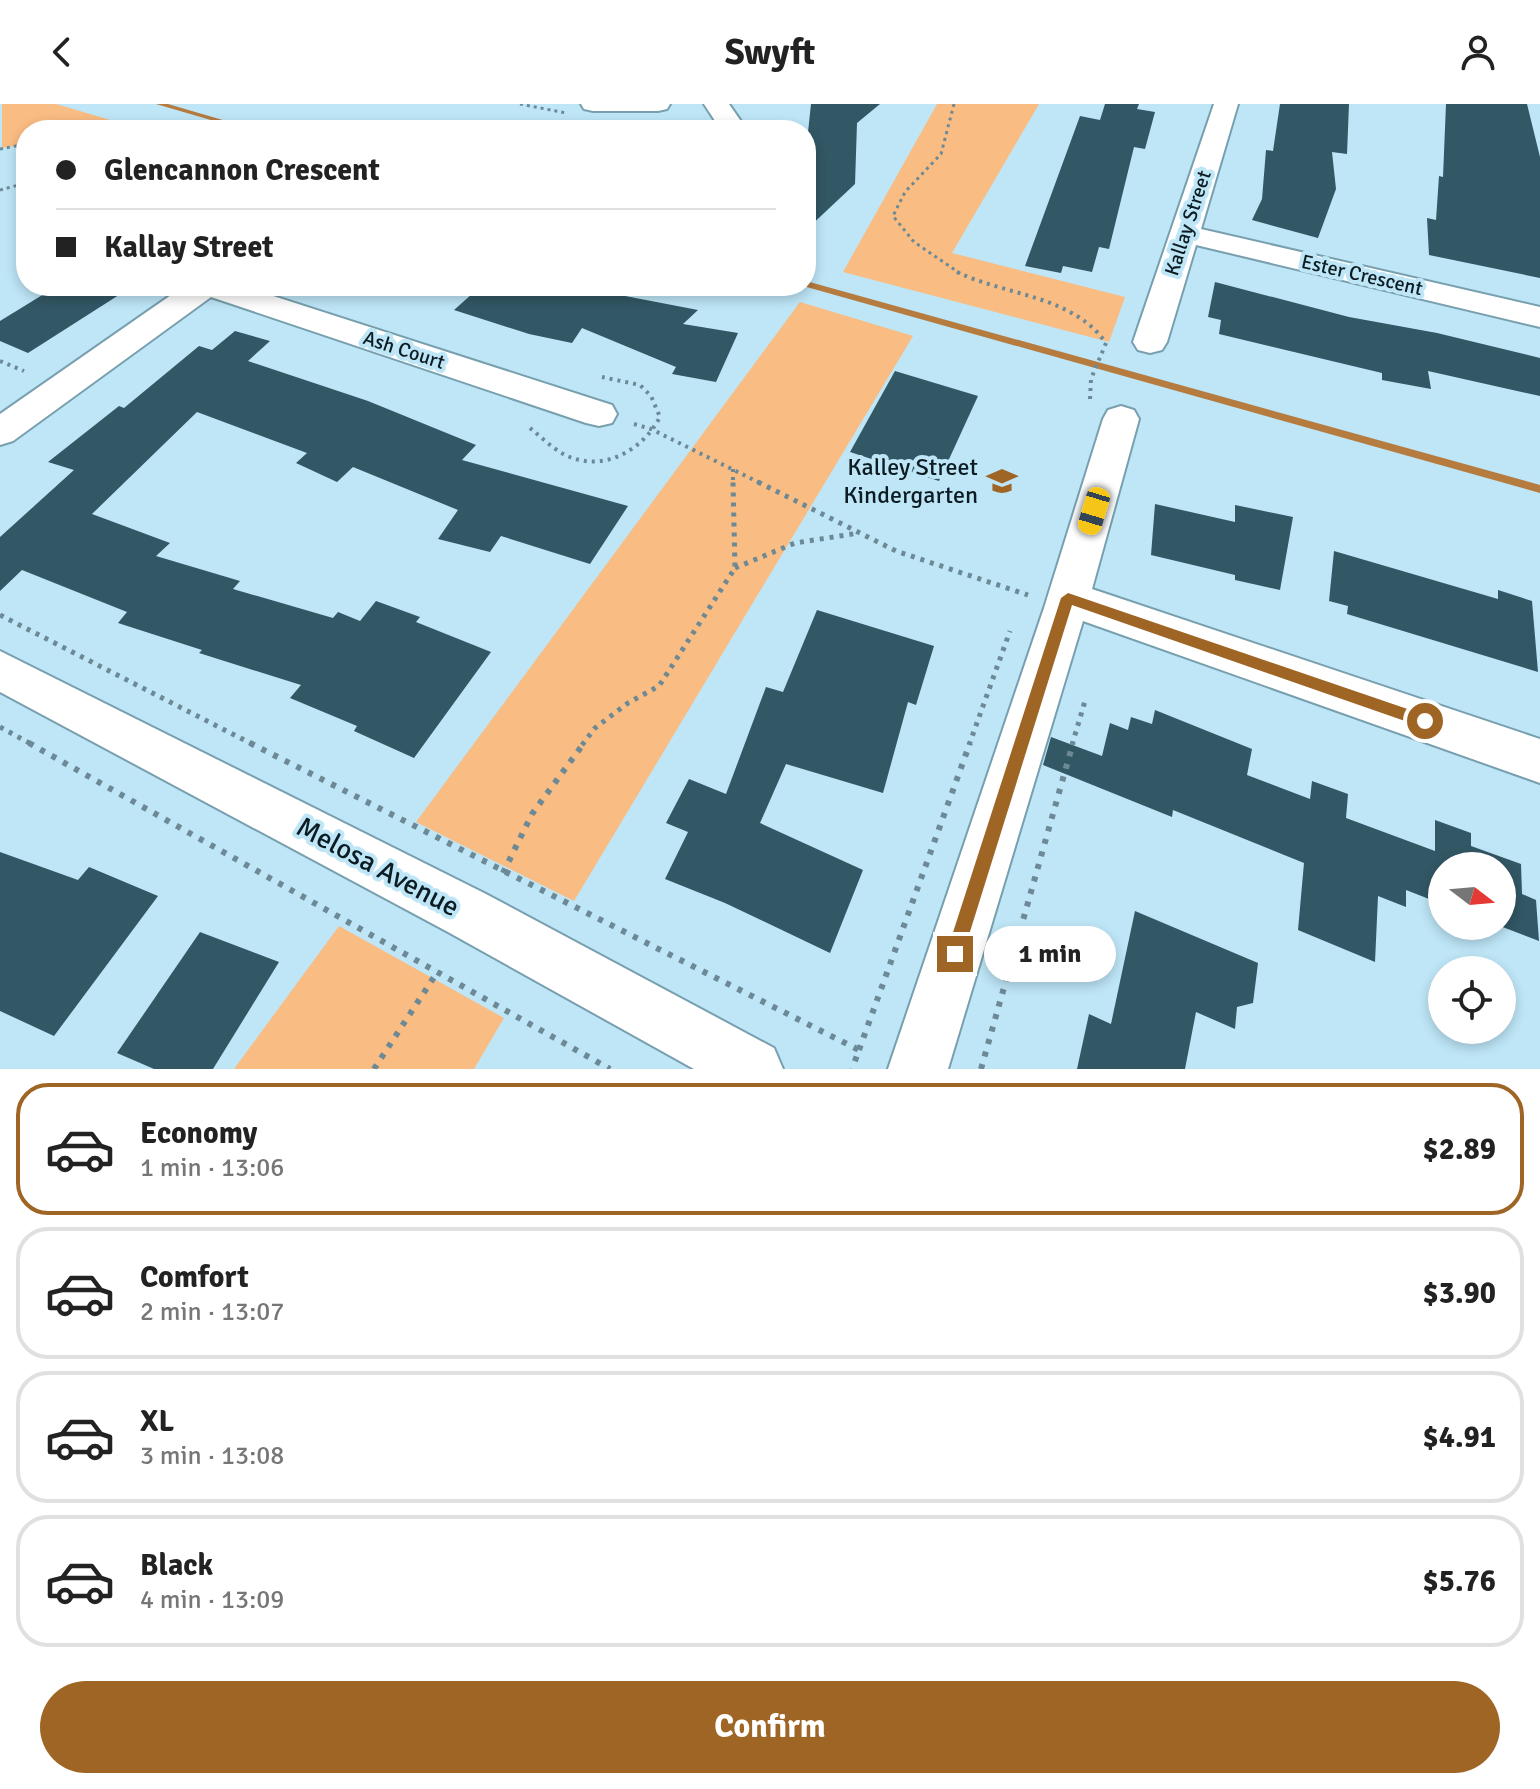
<!DOCTYPE html>
<html lang="en">
<head>
<meta charset="utf-8">
<style>
	:root { --surface:#fff; --page:#f2f2f2; --text:#222; --muted:#767676; --line:#e0e0e0; --accent:#9f6524 }
	body { margin:0; font-family:Signika,sans-serif; background:var(--page); color:var(--text); height:100vh; display:flex; flex-direction:column; font-size:30px; white-space:nowrap }
	* { box-sizing:border-box; margin:0 }
	p { font-size:26px; color:var(--muted) }
	.icon { flex:none; width:44px; height:44px; fill:none; stroke:currentColor; stroke-width:2; stroke-linecap:round; stroke-linejoin:round }
	.map { position:relative; height:965px; overflow:hidden }
	.panel { display:flex; flex-direction:column; background:var(--surface); flex:1 }
	.panel>* { flex:none }
	.guide { position:absolute; left:16px; top:16px; width:800px; height:176px; border-radius:32px; box-shadow:0 4px 12px #0003; display:grid; align-content:center; height:176px; padding:0 40px; background:var(--surface) }
	.needle { width:52px; rotate:106deg }
	.fabs { position:absolute; left:1428px; top:748px; display:grid; gap:16px }
	.fabs a { display:grid; place-items:center; width:88px; height:88px; border-radius:50%; background:var(--surface); box-shadow:0 4px 12px #0003; font-size:40px }
	.end { position:absolute; width:36px; height:36px; margin:-18px; border:10px solid #9f6524; background:#fff; box-shadow:0 0 0 4px #fff }
	.from { border-radius:50% }
	.bubble { position:absolute; height:56px; border-radius:28px; background:var(--surface); box-shadow:0 4px 12px #0003; font-size:26px; font-weight:800; line-height:56px; text-align:center }
	.car { position:absolute; width:24px; height:48px; margin:-24px -12px; border-radius:10px; box-shadow:0 0 6px 2px #0007; background:linear-gradient(#f5c518 24%,#345 0 40%,#f5c518 0 76%,#345 0 86%,#f5c518 0) }
	.guide b { display:flex; align-items:center; gap:28px; height:76px; font-size:30px }
	.guide b+b { border-top:2px solid var(--line) }
	.guide i { width:20px; height:20px; background:var(--text) }
	ul { padding:14px 0 0; list-style:none }
	li { display:flex; align-items:center; gap:24px; height:132px; margin:0 16px 12px; padding:0 24px; border:4px solid var(--line); border-radius:32px }
	li div { flex:1 }
	li b { display:block; font-size:30px }
	li em { font-style:normal; font-weight:800 }
	li.current { border-color:var(--accent) }
	li>.icon { width:72px; height:72px; stroke-width:1.5 }
	.button { display:flex; gap:16px; margin-top:auto; padding:16px 40px }
	.button a { flex:1; height:92px; border-radius:48px; background:var(--accent); color:#fff; font-size:32px; font-weight:800; line-height:92px; text-align:center }
	header { display:flex; justify-content:space-between; align-items:center; height:104px; padding:0 40px; background:var(--surface); font-size:36px; font-weight:800 }
	.map>svg:first-child { display:block }
	.green { fill:#f9bc82 }
	.lines { fill:none; stroke-linecap:round; stroke-linejoin:round }
	.stream { fill:#b57b3f; fill-rule:evenodd }
	.building { fill:#325765 }
	.minor-casing { stroke:#789fae; stroke-width:4 }
	.path-far3 { stroke:#6c8995; stroke-width:3; stroke-dasharray:3 4; stroke-linecap:butt }
	.path-far2 { stroke:#6c8995; stroke-width:4; stroke-dasharray:3 5; stroke-linecap:butt }
	.path-far1 { stroke:#6c8995; stroke-width:5; stroke-dasharray:4 6; stroke-linecap:butt }
	.path { stroke:#6c8995; stroke-width:6; stroke-dasharray:5 8; stroke-linecap:butt }
	.minor { fill:#fff; fill-rule:evenodd }
	.route { fill:#9f6524 }
	.labels { text-anchor:middle; dominant-baseline:central; stroke-width:8; stroke-linejoin:round; paint-order:stroke }
	.far-street-label { font-size:20px; fill:#0c1c22; stroke:#bee6f7 }
	.poi-label { font-size:24px; fill:#0c1c22; stroke:#bee6f7; text-anchor:end }
	.near-street-label { font-size:28px; fill:#0c1c22; stroke:#bee6f7 }
</style>
</head>
<body>
<header><svg class="icon" aria-label="back" viewBox="0 0 24 24"><path d="M15 5l-7 7 7 7"/></svg>Swyft<svg class="icon" aria-label="person" viewBox="0 0 24 24"><circle cx="12" cy="8" r="4"/><path d="M4 21q1-7 8-7t8 7"/></svg></header>
<div class="map">
<svg width="1540" height="965" viewBox="0 0 1540 965">
	<rect width="100%" height="100%" fill="#bee6f7"/>
	<g class="green">
		<path d="M 2,0 L 56,0 L 144,26 L 26,26 L 26,40 L 2,44 Z"/>
		<path d="M 937,0 L 1039,0 L 952,149 L 1125,193 L 1109,238 L 843,168 Z"/>
		<path d="M 800,198 L 913,232 L 574,797 L 416,718 Z"/>
		<path d="M 339,822 L 504,914 L 474,965 L 234,965 Z"/>
	</g>
	<g class="lines">
		<g class="stream">
			<path d="M 156,0 L 168,0 L 257,26 L 245,26 Z"/>
			<path d="M 806,177 L 1540,381 L 1540,389 L 803,182 L 806,182 Z"/>
		</g>
	</g>
	<g class="building">
		<path d="M 811,0 L 880,0 L 857,19 L 855,80 L 806,126 L 806,47 Z"/>
		<path d="M 1105,0 L 1139,0 L 1137,5 L 1155,8 L 1145,45 L 1134,43 L 1109,145 L 1099,143 L 1092,168 L 1063,162 L 1061,169 L 1025,162 L 1080,12 L 1100,16 Z"/>
		<path d="M 1280,0 L 1349,0 L 1347,50 L 1332,48 L 1336,85 L 1318,134 L 1252,116 L 1262,95 L 1266,46 L 1273,47 Z"/>
		<path d="M 1446,0 L 1527,0 L 1540,53 L 1540,174 L 1429,151 L 1427,114 L 1436,116 L 1439,72 L 1443,73 Z"/>
		<path d="M 1215,178 L 1349,213 L 1437,229 L 1540,254 L 1540,292 L 1428,267 L 1431,285 L 1382,276 L 1382,269 L 1219,230 L 1221,216 L 1208,213 Z"/>
		<path d="M 57,182 L 133,182 L 28,249 L 0,237 L 0,217 Z"/>
		<path d="M 481,182 L 573,182 L 698,206 L 683,220 L 738,229 L 716,278 L 672,270 L 676,263 L 582,224 L 572,239 L 529,230 L 454,206 Z"/>
		<path d="M 235,227 L 270,237 L 248,257 L 368,297 L 476,341 L 462,356 L 628,402 L 590,460 L 501,432 L 490,448 L 438,435 L 458,406 L 353,363 L 337,378 L 296,359 L 307,349 L 197,308 L 92,410 L 170,439 L 156,452 L 240,477 L 233,485 L 333,514 L 338,508 L 360,517 L 376,497 L 420,513 L 416,518 L 491,548 L 414,654 L 354,627 L 357,622 L 290,594 L 301,581 L 199,549 L 202,546 L 118,519 L 127,508 L 22,466 L 0,487 L 0,433 L 74,366 L 48,358 L 119,302 L 124,304 L 199,242 L 212,246 Z"/>
		<path d="M 895,267 L 978,292 L 939,377 L 850,348 Z"/>
		<path d="M 1155,400 L 1235,418 L 1235,401 L 1293,413 L 1280,486 L 1235,476 L 1235,471 L 1151,451 Z"/>
		<path d="M 1334,447 L 1498,495 L 1498,486 L 1532,497 L 1538,568 L 1347,510 L 1348,502 L 1329,497 Z"/>
		<path d="M 817,506 L 934,542 L 916,601 L 908,598 L 883,689 L 786,660 L 760,719 L 863,766 L 830,849 L 725,799 L 665,775 L 688,728 L 666,719 L 689,675 L 726,690 L 766,583 L 783,588 Z"/>
		<path d="M 1155,606 L 1252,645 L 1247,671 L 1310,695 L 1312,677 L 1348,690 L 1346,714 L 1435,747 L 1435,716 L 1471,729 L 1471,742 L 1521,760 L 1522,790 L 1536,796 L 1539,837 L 1500,822 L 1502,762 L 1442,762 L 1442,800 L 1406,786 L 1406,803 L 1378,792 L 1375,858 L 1298,826 L 1304,759 L 1173,706 L 1172,713 L 1043,661 L 1051,633 L 1102,652 L 1110,619 L 1128,626 L 1131,613 L 1152,620 Z"/>
		<path d="M 0,748 L 78,776 L 89,763 L 158,792 L 54,932 L 0,907 Z"/>
		<path d="M 1135,807 L 1258,859 L 1253,899 L 1237,903 L 1235,925 L 1196,908 L 1185,965 L 1077,965 L 1089,910 L 1111,920 Z"/>
		<path d="M 200,828 L 279,858 L 213,965 L 154,965 L 117,949 Z"/>
	</g>
	<g class="lines">
		<g class="minor-casing">
			<g id="minor">
				<path d="M 581,0 L 670,0 L 667,5 L 658,7 L 593,7 L 584,5 Z"/>
				<path d="M 704,0 L 729,0 L 747,26 L 721,26 Z"/>
				<path d="M 1214,0 L 1238,0 L 1201,125 L 1540,203 L 1540,223 L 1196,141 L 1167,238 L 1162,246 L 1150,249 L 1138,246 L 1133,238 Z"/>
				<path d="M 184,182 L 242,182 L 612,301 L 617,310 L 612,319 L 599,322 L 586,319 L 211,193 L 13,337 L 0,341 L 0,310 Z"/>
				<path d="M 1121,302 L 1134,306 L 1139,315 L 1092,485 L 1540,635 L 1540,679 L 1083,517 L 948,965 L 888,965 L 1044,504 L 1103,315 L 1108,306 Z"/>
				<path d="M 0,547 L 486,790 L 774,944 L 783,965 L 694,965 L 448,828 L 0,588 Z"/>
			</g>
		</g>
		<g class="path-far3">
			<path d="M 520,0 L 566,9"/>
			<path d="M 954,0 L 941,50 L 905,88 L 893,112 L 914,138 L 961,170"/>
			<path d="M 0,45 L 26,40"/>
			<path d="M 0,86 L 26,79"/>
		</g>
		<g class="path-far2">
			<path d="M 957,168 C 1007,192 1072,191 1106,239 L 1091,275 L 1090,295"/>
			<path d="M 0,257 L 24,267"/>
			<path d="M 634,320 L 651,325 L 762,380"/>
			<path d="M 530,324 C 541,333 552,344 565,351 C 603,369 642,347 660,313 L 651,292 L 640,281 L 602,273"/>
			<path d="M 733,365 L 733,380"/>
		</g>
		<g class="path-far1">
			<path d="M 758,378 L 896,447 L 1028,491"/>
			<path d="M 735,464 L 795,439 L 859,429"/>
			<path d="M 0,511 L 254,641"/>
			<path d="M 0,623 L 33,641"/>
			<path d="M 582,641 L 595,624 L 628,599 L 659,582 L 735,464 L 733,378"/>
			<path d="M 969,641 L 1010,527"/>
			<path d="M 1072,641 L 1085,597"/>
		</g>
		<g class="path">
			<path d="M 29,639 L 610,965"/>
			<path d="M 250,639 L 859,946 L 852,965"/>
			<path d="M 503,769 L 532,710 L 584,639"/>
			<path d="M 859,946 L 970,639"/>
			<path d="M 374,965 L 438,867"/>
			<path d="M 981,965 L 1073,639"/>
		</g>
		<use href="#minor" class="minor"/>
	</g>
	<path class="route" d="M 1068,489 L 1425,611 L 1432,617 L 1425,624 L 1072,501 L 963,850 L 961,856 L 955,858 L 949,856 L 946,850 L 1061,494 Z"/>
	<defs>
		<g id="school-bare" transform="scale(2.4)"><path d="M0-5L7-2L0 1L-7-2ZM-4 1L0 2.5L4 1V4Q0 6-4 4Z" fill="#9f6524" stroke="#bee6f7" stroke-width="2.5" paint-order="stroke"/></g>
	</defs>
	<g fill-rule="evenodd">
		<use href="#school-bare" x="1002" y="377"/>
	</g>
	<g class="labels">
		<g class="far-street-label">
			<text transform="translate(1188 119) rotate(-72)">Kallay Street</text>
			<text transform="translate(1362 171) rotate(13)">Ester Crescent</text>
			<text transform="translate(404 246) rotate(18)">Ash Court</text>
		</g>
		<g class="poi-label">
			<text x="978" y="363">Kalley Street<tspan x="978" dy="28">Kindergarten</tspan></text>
		</g>
		<g class="near-street-label">
			<text transform="translate(378 763) rotate(28)">Melosa Avenue</text>
		</g>
	</g>
</svg>
<div class="fabs">
<a><svg class="needle" viewBox="-14 -14 28 28"><path d="M0-13l5 13h-10z" fill="#e53935"/><path d="M0 13l5-13h-10z" fill="#767676"/></svg></a>
<a><svg class="icon" aria-label="locate" viewBox="0 0 24 24"><circle cx="12" cy="12" r="6"/><path d="M12 2v4M12 18v4M2 12h4M18 12h4"/></svg></a>
</div>
<i class="end from" style="left:1425px;top:617px"></i>
<i class="end" style="left:955px;top:850px"></i>
<div class="bubble" style="left:984px;top:822px;width:132px">1 min</div>
<i class="car" style="left:1094px;top:407px;rotate:197deg"></i>
<div class="guide">
<b><i class="from"></i>Glencannon Crescent</b>
<b><i></i>Kallay Street</b>
</div>
</div>
<section class="panel">
<ul>
<li class="current"><svg class="icon" aria-label="car" viewBox="0 0 24 24"><path d="M5 17H2v-5l4-1 3-4h7l3 4 3 1v5h-3M9 17h6M6 11h13"/><circle cx="7" cy="17" r="2"/><circle cx="17" cy="17" r="2"/></svg><div><b>Economy</b><p>1 min · 13:06</p></div><em>$2.89</em></li>
<li><svg class="icon" aria-label="car" viewBox="0 0 24 24"><path d="M5 17H2v-5l4-1 3-4h7l3 4 3 1v5h-3M9 17h6M6 11h13"/><circle cx="7" cy="17" r="2"/><circle cx="17" cy="17" r="2"/></svg><div><b>Comfort</b><p>2 min · 13:07</p></div><em>$3.90</em></li>
<li><svg class="icon" aria-label="car" viewBox="0 0 24 24"><path d="M5 17H2v-5l4-1 3-4h7l3 4 3 1v5h-3M9 17h6M6 11h13"/><circle cx="7" cy="17" r="2"/><circle cx="17" cy="17" r="2"/></svg><div><b>XL</b><p>3 min · 13:08</p></div><em>$4.91</em></li>
<li><svg class="icon" aria-label="car" viewBox="0 0 24 24"><path d="M5 17H2v-5l4-1 3-4h7l3 4 3 1v5h-3M9 17h6M6 11h13"/><circle cx="7" cy="17" r="2"/><circle cx="17" cy="17" r="2"/></svg><div><b>Black</b><p>4 min · 13:09</p></div><em>$5.76</em></li>
</ul>
<div class="button"><a>Confirm</a></div>
</section>
</body>
</html>
